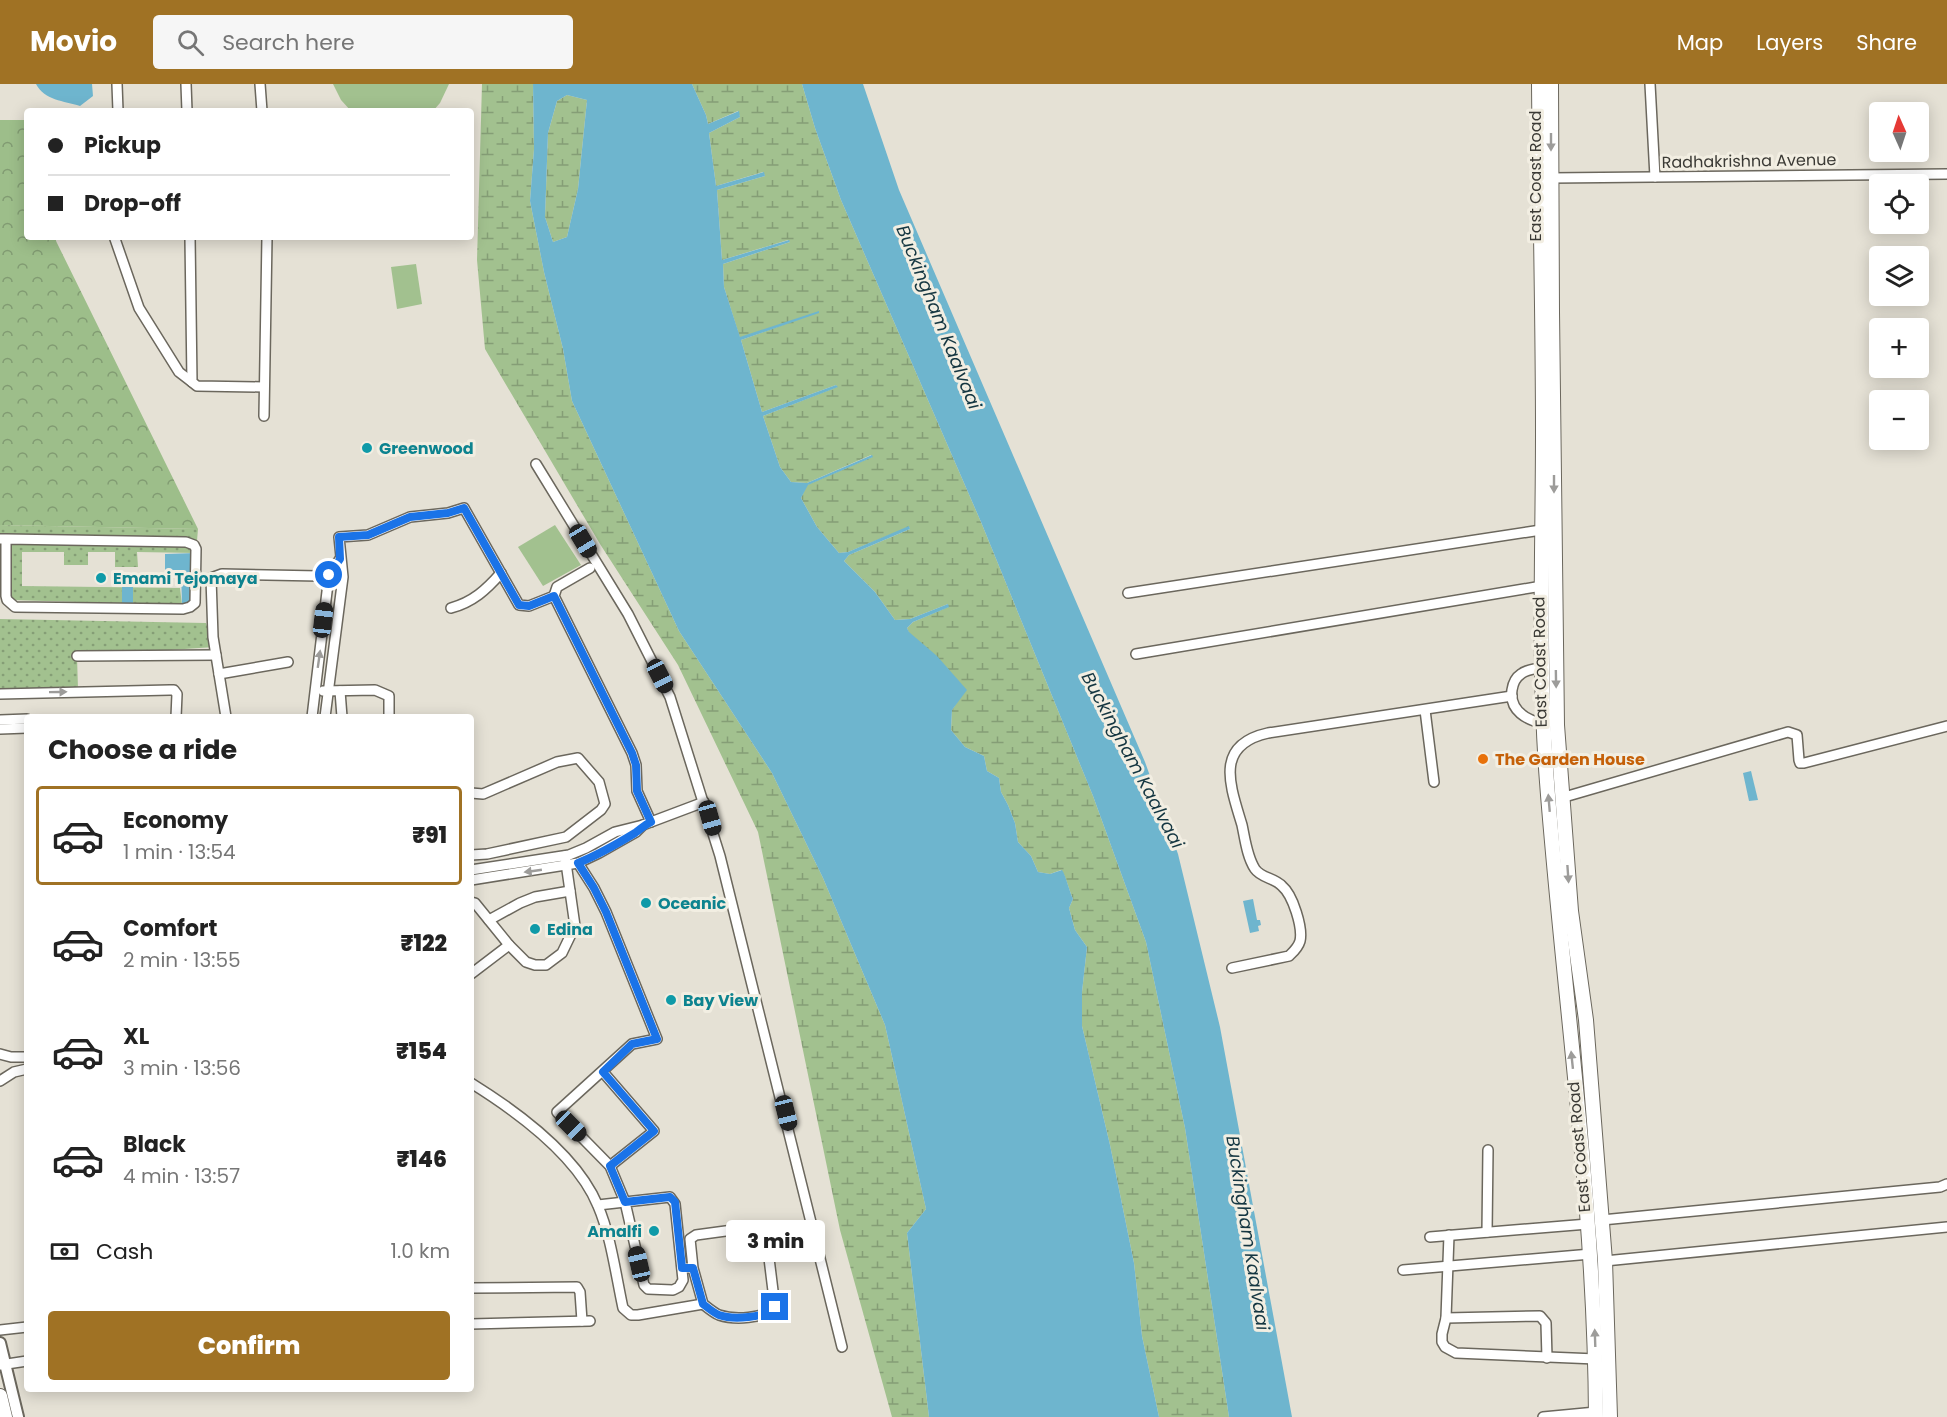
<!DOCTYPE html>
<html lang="en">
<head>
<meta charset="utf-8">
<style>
	:root { --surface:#fff; --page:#f6f6f6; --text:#222; --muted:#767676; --line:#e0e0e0; --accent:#a07224 }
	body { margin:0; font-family:Poppins,sans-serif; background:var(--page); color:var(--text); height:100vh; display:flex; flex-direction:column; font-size:22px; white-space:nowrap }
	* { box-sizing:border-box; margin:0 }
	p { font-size:20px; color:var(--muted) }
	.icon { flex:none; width:33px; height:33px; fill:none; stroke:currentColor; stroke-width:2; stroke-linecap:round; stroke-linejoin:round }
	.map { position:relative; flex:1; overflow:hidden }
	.panel { position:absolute; left:24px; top:630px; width:450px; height:678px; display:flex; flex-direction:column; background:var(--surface); border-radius:6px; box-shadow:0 3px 15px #0003 }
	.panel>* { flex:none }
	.top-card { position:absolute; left:24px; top:24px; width:450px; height:132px; border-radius:6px; box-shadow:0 3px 15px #0003; display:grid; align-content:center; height:132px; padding:0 24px; background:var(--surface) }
	.needle { width:39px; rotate:357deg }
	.buttons { position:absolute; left:1869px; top:18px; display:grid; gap:12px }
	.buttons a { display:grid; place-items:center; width:60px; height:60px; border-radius:6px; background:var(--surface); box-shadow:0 3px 15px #0003; font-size:30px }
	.end { position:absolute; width:27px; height:27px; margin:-14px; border:8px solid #1a73e8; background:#fff; box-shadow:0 0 0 3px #fff }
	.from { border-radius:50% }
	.bubble { position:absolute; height:42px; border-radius:6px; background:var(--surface); box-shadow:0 3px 15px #0003; font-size:20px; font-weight:800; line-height:42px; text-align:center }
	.car { position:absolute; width:18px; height:36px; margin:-18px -9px; border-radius:8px; box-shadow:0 0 4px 2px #0007; background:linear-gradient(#222 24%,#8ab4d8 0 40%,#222 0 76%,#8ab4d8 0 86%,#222 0) }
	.top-card b { display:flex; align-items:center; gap:21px; height:57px; font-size:22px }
	.top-card b+b { border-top:2px solid var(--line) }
	.top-card i { width:15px; height:15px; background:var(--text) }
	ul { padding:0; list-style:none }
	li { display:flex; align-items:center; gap:18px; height:99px; margin:0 12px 9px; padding:0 12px; border:3px solid transparent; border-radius:6px }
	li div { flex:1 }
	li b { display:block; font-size:22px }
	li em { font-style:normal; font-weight:800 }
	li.active { border-color:var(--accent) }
	li>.icon { width:54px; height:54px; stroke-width:1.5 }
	h2 { padding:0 24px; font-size:27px; line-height:72px }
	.pay { display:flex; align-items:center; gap:15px; height:66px; padding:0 24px; font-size:22px }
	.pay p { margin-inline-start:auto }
	.button { display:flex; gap:12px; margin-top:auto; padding:12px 24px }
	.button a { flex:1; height:69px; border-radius:6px; background:var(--accent); color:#fff; font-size:24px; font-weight:800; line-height:69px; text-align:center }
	header { display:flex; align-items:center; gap:36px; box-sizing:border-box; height:84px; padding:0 30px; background:var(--accent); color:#fff }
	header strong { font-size:28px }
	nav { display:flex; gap:33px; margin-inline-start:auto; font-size:21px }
	.search { width:420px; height:54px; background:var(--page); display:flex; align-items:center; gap:15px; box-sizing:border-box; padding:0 21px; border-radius:6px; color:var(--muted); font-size:22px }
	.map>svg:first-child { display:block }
	.grass { fill:url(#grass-dots) }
	.forest { fill:url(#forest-crowns) }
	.wetland { fill:url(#wetland-marsh) }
	.pitch { fill:#a2c18f }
	.water { fill:#6eb5ce; fill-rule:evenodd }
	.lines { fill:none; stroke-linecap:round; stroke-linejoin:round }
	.minor-casing { stroke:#6b675d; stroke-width:12 }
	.tertiary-casing { stroke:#6b675d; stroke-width:14 }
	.primary-casing { stroke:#6b675d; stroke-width:16 }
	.minor { stroke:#fff; stroke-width:9 }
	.tertiary { stroke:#fff; stroke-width:10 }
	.primary { stroke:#fff; stroke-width:14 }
	.oneway { fill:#9d9c9a }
	.route { stroke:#1a73e8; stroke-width:8 }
	.culture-dot { fill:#0f9aa8; stroke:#f2eee2; stroke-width:2 }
	.food-dot { fill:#e8710a; stroke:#f2eee2; stroke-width:2 }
	.labels { text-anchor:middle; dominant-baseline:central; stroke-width:6; stroke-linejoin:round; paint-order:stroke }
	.street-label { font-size:16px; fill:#3b3a35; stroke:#f2eee2 }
	.culture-label { font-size:16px; font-weight:bold; fill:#0d838f; stroke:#f2eee2; text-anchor:start }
	.food-label { font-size:16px; font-weight:bold; fill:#c56008; stroke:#f2eee2; text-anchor:start }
	.water-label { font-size:18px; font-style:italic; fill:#143641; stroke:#f2eee2 }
</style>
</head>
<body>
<header>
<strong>Movio</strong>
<div class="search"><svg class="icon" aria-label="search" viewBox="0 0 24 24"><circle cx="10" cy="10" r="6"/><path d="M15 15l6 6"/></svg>Search here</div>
<nav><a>Map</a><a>Layers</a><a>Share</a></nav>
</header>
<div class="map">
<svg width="1947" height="1333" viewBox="0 0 1947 1333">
	<defs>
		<pattern id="grass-dots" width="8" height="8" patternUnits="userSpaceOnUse" patternTransform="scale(1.5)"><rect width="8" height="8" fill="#a2c18f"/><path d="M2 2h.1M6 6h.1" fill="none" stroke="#859e76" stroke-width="1.8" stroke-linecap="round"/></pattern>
		<pattern id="forest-crowns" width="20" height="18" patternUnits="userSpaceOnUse" patternTransform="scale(1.5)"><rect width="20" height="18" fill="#9dbe8a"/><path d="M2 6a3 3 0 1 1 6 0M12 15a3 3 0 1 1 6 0" fill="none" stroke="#819b72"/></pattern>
		<pattern id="wetland-marsh" width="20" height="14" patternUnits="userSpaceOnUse" patternTransform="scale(1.5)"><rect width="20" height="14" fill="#a2c18f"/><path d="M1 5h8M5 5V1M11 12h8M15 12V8" fill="none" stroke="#859e76"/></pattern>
	</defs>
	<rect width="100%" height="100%" fill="#e5e1d5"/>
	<g class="grass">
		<path d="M 0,441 L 198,445 L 196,469 L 137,468 L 138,483 L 115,483 L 115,468 L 88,468 L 88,481 L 64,481 L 64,468 L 22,468 L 22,502 L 180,504 L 182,521 L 11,516 L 10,468 L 0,467 Z"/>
		<path d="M 0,535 L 206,539 L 215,563 L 77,572 L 78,605 L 0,607 Z"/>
	</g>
	<path class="forest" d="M 0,36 L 27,36 L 27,153 L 56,153 L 56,157 L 198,445 L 0,441 Z"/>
	<g class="wetland">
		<path d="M 482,0 L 533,0 L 534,65 L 530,117 L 544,188 L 563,265 L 572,317 L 679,547 L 772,689 L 823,794 L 885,941 L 926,1125 L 907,1149 L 929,1333 L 892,1333 L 840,1146 L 758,748 L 678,581 L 600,460 L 485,265 L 477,176 Z"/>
		<path d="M 692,0 L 802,0 L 815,44 L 841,116 L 981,438 L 1093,712 L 1146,858 L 1185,1044 L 1229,1333 L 1159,1333 L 1142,1252 L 1134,1179 L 1110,1061 L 1082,942 L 1082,908 L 1087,863 L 1075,846 L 1069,824 L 1073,815 C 1069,806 1066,792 1061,786 L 1050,790 L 1038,788 L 1031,772 L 1018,758 L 1015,739 L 1008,721 L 1001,708 L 999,694 L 987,687 L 984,672 L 965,663 L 951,646 L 952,626 L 961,612 L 948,585 L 909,549 L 907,544 L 913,538 L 948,523 L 948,520 L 910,535 L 895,536 L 875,508 L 844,477 L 849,471 L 910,445 L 909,443 L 848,468 L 839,469 L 817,443 L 801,414 L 807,401 L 872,373 L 871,371 L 807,399 L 791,398 L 780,383 L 763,332 L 837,303 L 836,301 L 762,328 L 741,256 L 819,228 L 740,254 L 724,203 L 723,180 L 790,158 L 788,156 L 722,176 L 717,106 L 765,92 L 763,88 L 716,102 L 709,49 L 740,33 L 738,27 L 708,40 L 706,31 Z"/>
		<path d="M 567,11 L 587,16 L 578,105 L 567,153 L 553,158 L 545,133 L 548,49 L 557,17 Z"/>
	</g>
	<g class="pitch">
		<path d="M 333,0 L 449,0 L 440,19 L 433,27 L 351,27 L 341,16 Z"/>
		<path d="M 416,180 L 422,220 L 397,225 L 391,183 Z"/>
		<path d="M 555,441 L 581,481 L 543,502 L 518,463 Z"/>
	</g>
	<g class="water">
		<path d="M 36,0 L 92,0 L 93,12 L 80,22 C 64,17 44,16 36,0 Z"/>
		<path d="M 533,0 L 692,0 L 706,31 L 708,40 L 739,27 L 740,33 L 709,49 L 716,102 L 764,88 L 765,92 L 717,106 L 722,176 L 789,156 L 790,158 L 723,180 L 724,203 L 740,253 L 819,227 L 819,229 L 741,256 L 762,328 L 836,301 L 838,303 L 763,332 L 780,383 L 791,398 L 807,399 L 872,371 L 873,373 L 808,401 L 801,414 L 817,443 L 839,469 L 848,468 L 909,442 L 910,445 L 849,471 L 844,477 L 875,508 L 895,536 L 910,535 L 948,520 L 949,523 L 913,538 L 907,544 L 909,548 L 937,572 L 967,606 L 952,626 L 951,646 L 965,663 L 984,672 L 987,687 L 999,694 L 1001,708 L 1008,721 L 1015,739 L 1018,758 L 1031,772 L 1038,788 L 1050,790 L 1062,786 C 1066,792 1069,806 1073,815 L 1069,824 L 1075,846 L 1087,863 L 1082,908 L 1082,942 L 1110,1061 L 1134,1179 L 1142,1252 L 1159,1333 L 929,1333 L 907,1149 L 926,1125 L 885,941 L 823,794 L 772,689 L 679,547 L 572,317 L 563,265 L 544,188 L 530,117 L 534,65 ZM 567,11 L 587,16 L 578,105 L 567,153 L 553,158 L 545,133 L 548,49 L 557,17 Z"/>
		<path d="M 802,0 L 863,0 L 899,106 L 1145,678 L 1178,770 L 1220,943 L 1292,1333 L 1229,1333 L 1185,1044 L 1146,858 L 1093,712 L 981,438 L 841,116 L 815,44 Z"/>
		<path d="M 196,469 L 193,520 L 182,521 L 181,486 L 165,486 L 165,470 Z"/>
		<rect x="122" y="503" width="11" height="16"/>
		<path d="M 1751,687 L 1758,716 L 1749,717 L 1743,689 Z"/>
		<path d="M 1253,815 L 1257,836 L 1260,836 L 1261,841 L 1258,842 L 1259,847 L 1250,849 L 1243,817 Z"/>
	</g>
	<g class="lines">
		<g class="minor-casing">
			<g id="minor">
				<path d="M 117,0 L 118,27"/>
				<path d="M 186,0 L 187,27"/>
				<path d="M 260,0 L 262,27"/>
				<path d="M 1650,0 L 1655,93"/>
				<path d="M 1551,94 L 1947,90"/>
				<path d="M 190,153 L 192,298 L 197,302 L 263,303"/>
				<path d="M 115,155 L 139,224 L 179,288 L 192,298"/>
				<path d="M 264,332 L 267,153"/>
				<path d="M 536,380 L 628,530 L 670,613 L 720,772 L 842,1263"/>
				<path d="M 0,455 L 6,455 L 186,458 L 194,461 L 196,465 L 195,519 L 190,523 L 183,525 L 15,523 L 7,516 L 6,512 L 6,455"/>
				<path d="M 590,484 L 557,503 L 554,512 L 632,669 L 636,681 L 637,707 L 651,738"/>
				<path d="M 1128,509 L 1541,446"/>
				<path d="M 451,524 C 473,518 486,506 501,489"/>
				<path d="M 1136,570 L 1542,502"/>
				<path d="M 77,572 L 216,571"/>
				<path d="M 1543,583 C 1535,585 1527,585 1521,590 C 1515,594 1513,599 1512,606 C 1509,627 1527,636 1544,640"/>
				<path d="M 219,590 L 288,578"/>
				<path d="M 323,607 L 375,606 L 389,612 L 389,633"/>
				<path d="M 340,607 L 342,633"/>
				<path d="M 0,610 L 170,606 L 174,606 L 177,610 L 176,633"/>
				<path d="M 1425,626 L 1434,698"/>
				<path d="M 226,633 L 213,553 L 211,494 L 222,490 L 319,492"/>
				<path d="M 312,633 L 329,491 L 340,475"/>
				<path d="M 325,633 L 343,493 L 339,453 L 368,451 L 410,433 L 448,429 L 464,424 L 519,521 L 529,522 L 554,512"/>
				<path d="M 0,636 L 27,635"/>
				<path d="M 0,645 L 27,644"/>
				<path d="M 471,709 L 483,710 L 557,678 L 578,674 L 599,698 L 605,720 L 601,726 L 566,753 L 487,770 L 471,771"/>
				<path d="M 1561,714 L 1788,648 L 1797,651 L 1799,676 L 1800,679 L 1804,679 L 1947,642"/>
				<path d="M 578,779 L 594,804 L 606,828 L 657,955 L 632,960 L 557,1028 L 610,1082 L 625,1118 L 598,1121"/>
				<path d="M 471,786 L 569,771 L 586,764 L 615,748 L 643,741 L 704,718"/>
				<path d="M 471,796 L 578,779 L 599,769 L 636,748 L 643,741"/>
				<path d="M 471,818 L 475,819 L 509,861 L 526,878 L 535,881 L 546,881 L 562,869 L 575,842 L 565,772"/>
				<path d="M 489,836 L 520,819 L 535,813 L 570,807"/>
				<path d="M 1232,884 L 1289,872 C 1293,868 1298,864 1300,857 C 1303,844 1293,811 1282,802 C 1275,794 1261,794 1255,785 C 1247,773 1245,755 1242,741 C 1230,701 1214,661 1268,649 L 1512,612"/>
				<path d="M 471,890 L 509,861"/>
				<path d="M 0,970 L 11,973 L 27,973"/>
				<path d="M 603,988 L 654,1047 L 610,1082"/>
				<path d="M 0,997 L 14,988 L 27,985"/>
				<path d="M 471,999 C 516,1027 577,1071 598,1122 C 611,1152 616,1192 623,1224 L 631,1231 L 638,1231 L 703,1220"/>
				<path d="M 670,1113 L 675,1120 L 683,1196 L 679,1203 L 673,1206 L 648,1205 L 644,1201 L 625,1118 Z"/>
				<path d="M 1602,1136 L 1940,1103 L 1947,1100"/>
				<path d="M 1487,1148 L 1488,1066"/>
				<path d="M 1449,1151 L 1446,1234 L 1442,1250 L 1442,1258 L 1445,1263 L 1456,1269 L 1596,1275"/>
				<path d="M 1430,1153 L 1588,1140"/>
				<path d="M 1605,1177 L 1947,1143"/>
				<path d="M 682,1184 L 693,1184 L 690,1155 L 696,1151 L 755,1143 L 763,1146 L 767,1158 L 775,1223 C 764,1235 734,1236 719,1231 C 714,1229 708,1224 703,1220 L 693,1184"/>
				<path d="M 1403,1186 L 1591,1170"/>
				<path d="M 471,1204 L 577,1203 L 580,1208 L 582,1237"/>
				<path d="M 1446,1234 L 1540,1232 L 1546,1239 L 1547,1274"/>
				<path d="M 471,1240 L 590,1237"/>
				<path d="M 0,1246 L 27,1243"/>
				<path d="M 0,1281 L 27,1277"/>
				<path d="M 1543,1333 L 1596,1328"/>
			</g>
		</g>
		<g class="tertiary-casing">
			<path id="tertiary" d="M 0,1259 L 18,1333"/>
		</g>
		<g class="primary-casing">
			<g id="primary">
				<path d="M 1539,0 C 1540,116 1543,233 1543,349 C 1543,465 1538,582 1547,698 C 1563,909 1595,1120 1596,1333"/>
				<path d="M 1551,0 L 1552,228 L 1557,641 L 1571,827 L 1586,936 L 1605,1177 L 1610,1333"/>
				<path d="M 0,1312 L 5,1333"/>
			</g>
		</g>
		<use href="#minor" class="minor"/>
		<use href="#tertiary" class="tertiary"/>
		<use href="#primary" class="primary"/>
	</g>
	<defs><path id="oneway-solid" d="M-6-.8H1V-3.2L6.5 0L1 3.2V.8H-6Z" transform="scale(1.5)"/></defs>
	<g class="oneway">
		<use href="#oneway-solid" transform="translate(1551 58) rotate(90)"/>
		<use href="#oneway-solid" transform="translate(1554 400) rotate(90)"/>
		<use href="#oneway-solid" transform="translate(319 575) rotate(-82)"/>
		<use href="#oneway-solid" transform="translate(1556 595) rotate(89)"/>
		<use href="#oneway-solid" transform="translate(58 608) rotate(-1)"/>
		<use href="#oneway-solid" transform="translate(1549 719) rotate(-95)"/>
		<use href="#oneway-solid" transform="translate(533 787) rotate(172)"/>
		<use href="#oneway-solid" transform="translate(1568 790) rotate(86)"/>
		<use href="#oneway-solid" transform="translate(1572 976) rotate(-96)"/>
		<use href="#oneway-solid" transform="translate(1595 1254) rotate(-92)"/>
	</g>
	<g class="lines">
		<path class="route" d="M 329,491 L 340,475 L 339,453 L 368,451 L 410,433 L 448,429 L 464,424 L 519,521 L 529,522 L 554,512 L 632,669 L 636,681 L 637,707 L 651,738 C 644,741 641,745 635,749 C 617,760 598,771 578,779 L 594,804 L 606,828 L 657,955 L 632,960 L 603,988 L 654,1047 L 610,1082 L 625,1118 L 670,1113 L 675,1118 L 682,1184 L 693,1184 L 703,1220 C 708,1224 714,1229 719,1231 C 733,1236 765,1234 775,1223"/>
	</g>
	<g class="culture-dot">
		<circle cx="367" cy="364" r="6"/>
		<circle cx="101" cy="494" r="6"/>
		<circle cx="646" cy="819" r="6"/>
		<circle cx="535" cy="845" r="6"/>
		<circle cx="671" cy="916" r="6"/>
		<circle cx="654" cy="1147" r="6"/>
	</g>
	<circle class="food-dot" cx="1483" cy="675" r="6"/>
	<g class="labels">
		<g class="street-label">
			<text transform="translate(1749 77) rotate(-1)">Radhakrishna Avenue</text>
			<text transform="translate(1535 92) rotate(-90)">East Coast Road</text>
			<text transform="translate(1540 578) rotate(-91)">East Coast Road</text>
			<text transform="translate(1579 1063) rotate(-95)">East Coast Road</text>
		</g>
		<g class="culture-label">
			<text x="379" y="364">Greenwood</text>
			<text x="113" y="494">Emami Tejomaya</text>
			<text x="658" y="819">Oceanic</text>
			<text x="547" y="845">Edina</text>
			<text x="683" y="916">Bay View</text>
			<text x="642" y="1147" text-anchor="end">Amalfi</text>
		</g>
		<g class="food-label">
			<text x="1495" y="675">The Garden House</text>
		</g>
		<g class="water-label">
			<text transform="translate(939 233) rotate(68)">Buckingham Kaalvaai</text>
			<text transform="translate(1133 676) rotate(62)">Buckingham Kaalvaai</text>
			<text transform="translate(1248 1149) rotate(81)">Buckingham Kaalvaai</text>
		</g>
	</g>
</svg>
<div class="buttons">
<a><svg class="needle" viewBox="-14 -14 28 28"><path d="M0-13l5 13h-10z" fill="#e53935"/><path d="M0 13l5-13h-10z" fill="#767676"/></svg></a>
<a><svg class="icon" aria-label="locate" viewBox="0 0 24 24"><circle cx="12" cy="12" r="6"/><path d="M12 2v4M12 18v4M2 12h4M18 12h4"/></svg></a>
<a><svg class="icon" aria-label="layers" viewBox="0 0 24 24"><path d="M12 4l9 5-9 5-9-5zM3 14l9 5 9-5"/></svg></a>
<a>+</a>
<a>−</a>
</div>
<i class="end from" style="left:329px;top:491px"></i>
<i class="end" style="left:775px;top:1223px"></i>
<div class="bubble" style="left:726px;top:1136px;width:99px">3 min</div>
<i class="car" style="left:583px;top:457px;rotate:149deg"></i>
<i class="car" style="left:323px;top:536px;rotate:7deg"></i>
<i class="car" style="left:660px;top:592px;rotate:153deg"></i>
<i class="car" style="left:710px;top:734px;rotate:164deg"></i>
<i class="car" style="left:786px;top:1029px;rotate:166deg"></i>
<i class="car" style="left:571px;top:1042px;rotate:135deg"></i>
<i class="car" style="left:639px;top:1180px;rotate:347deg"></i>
<div class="top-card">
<b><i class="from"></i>Pickup</b>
<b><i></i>Drop-off</b>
</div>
<section class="panel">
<h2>Choose a ride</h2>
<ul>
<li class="active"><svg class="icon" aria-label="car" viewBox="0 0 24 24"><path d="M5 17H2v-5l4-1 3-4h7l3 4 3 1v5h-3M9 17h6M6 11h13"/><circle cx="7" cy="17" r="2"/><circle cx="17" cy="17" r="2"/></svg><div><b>Economy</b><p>1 min · 13:54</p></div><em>₹91</em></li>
<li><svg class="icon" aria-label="car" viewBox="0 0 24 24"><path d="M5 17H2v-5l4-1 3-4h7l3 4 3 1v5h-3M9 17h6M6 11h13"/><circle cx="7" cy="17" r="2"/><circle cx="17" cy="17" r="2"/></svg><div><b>Comfort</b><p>2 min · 13:55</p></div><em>₹122</em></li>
<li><svg class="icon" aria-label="car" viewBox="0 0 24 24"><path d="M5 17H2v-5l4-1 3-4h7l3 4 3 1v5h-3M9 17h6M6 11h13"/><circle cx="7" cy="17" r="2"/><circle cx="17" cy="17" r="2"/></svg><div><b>XL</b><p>3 min · 13:56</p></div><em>₹154</em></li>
<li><svg class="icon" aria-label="car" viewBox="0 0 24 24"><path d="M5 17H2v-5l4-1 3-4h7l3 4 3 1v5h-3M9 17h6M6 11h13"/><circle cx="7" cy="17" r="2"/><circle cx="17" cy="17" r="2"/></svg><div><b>Black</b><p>4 min · 13:57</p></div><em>₹146</em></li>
</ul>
<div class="pay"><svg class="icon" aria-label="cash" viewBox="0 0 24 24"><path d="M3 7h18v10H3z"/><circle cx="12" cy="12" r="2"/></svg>Cash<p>1.0 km</p></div>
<div class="button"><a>Confirm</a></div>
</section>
</div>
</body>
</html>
